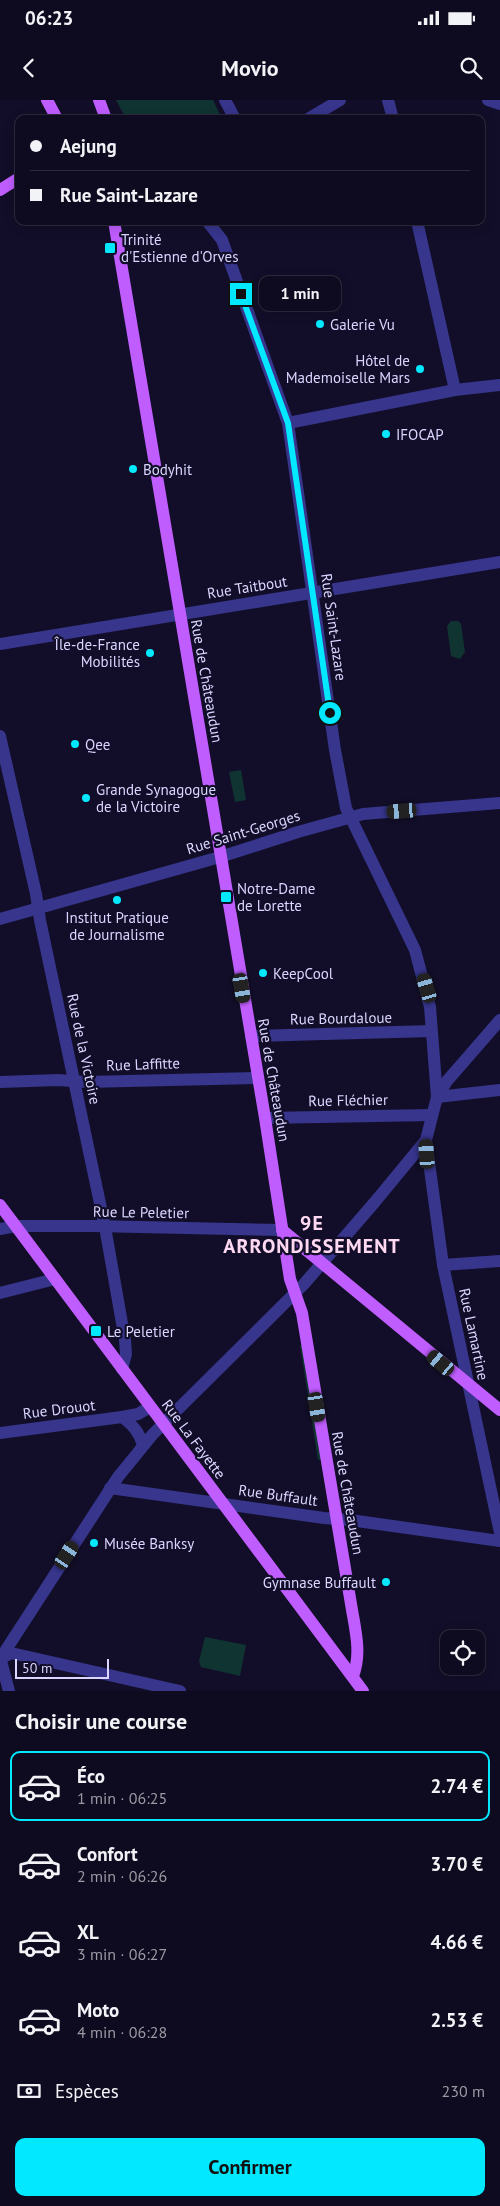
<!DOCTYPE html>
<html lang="fr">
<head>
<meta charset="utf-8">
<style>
	:root { --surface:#0e0a1f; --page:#171328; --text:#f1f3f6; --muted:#9b9aa4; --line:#2e2b3d; --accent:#02e9ff }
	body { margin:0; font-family:"PT Sans",sans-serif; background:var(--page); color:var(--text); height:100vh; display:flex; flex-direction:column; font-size:19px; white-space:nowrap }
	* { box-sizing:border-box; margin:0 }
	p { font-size:16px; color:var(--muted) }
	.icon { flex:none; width:28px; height:28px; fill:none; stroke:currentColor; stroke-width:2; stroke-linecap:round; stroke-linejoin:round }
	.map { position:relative; height:1591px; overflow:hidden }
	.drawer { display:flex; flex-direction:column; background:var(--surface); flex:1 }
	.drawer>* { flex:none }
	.banner { position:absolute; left:15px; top:15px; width:470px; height:110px; border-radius:10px; box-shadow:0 2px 12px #0003,0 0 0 1px var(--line); display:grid; align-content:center; height:110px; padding:0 15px; background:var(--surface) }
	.buttons { position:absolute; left:440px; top:1530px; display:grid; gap:10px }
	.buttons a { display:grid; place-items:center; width:45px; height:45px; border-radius:10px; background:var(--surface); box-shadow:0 2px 12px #0003,0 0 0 1px var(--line); font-size:25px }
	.scale { position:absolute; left:15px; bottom:12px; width:94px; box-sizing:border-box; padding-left:5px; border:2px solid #dad6ff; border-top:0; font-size:14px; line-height:18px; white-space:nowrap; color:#dad6ff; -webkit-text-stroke:4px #120e29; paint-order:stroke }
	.end { position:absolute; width:22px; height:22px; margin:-11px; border:6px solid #02e9ff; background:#111; box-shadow:0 0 0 2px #111 }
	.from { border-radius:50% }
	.bubble { position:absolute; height:35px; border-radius:10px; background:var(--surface); box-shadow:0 2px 12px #0003,0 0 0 1px var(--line); font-size:16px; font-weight:800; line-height:35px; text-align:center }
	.car { position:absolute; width:15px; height:30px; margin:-15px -8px; border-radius:6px; box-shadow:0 0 4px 1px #0007; background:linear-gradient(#222 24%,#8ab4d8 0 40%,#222 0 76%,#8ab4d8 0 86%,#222 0) }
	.banner b { display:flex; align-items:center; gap:18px; height:48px; font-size:19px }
	.banner b+b { border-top:1px solid var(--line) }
	.banner i { width:12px; height:12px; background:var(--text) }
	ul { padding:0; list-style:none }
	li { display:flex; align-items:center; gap:15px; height:70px; margin:0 10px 8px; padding:0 5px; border:2px solid transparent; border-radius:10px }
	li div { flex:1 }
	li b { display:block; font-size:19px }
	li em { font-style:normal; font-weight:800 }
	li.current { border-color:var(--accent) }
	li>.icon { width:45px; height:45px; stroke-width:1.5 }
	h2 { padding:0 15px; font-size:22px; line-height:60px }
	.pay { display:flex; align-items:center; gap:12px; height:55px; padding:0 15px; font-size:19px }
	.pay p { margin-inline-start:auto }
	.button { display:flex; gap:10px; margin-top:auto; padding:10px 15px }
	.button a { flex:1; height:58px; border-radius:10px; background:var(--accent); color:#111; font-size:20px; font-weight:800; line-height:58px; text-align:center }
	.status { display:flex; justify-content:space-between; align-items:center; height:35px; padding:0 25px; background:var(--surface); direction:ltr }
	.status svg { height:14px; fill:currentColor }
	header { display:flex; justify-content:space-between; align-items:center; height:65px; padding:0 15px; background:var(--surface); font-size:22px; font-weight:800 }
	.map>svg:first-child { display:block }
	.green { fill:#103432 }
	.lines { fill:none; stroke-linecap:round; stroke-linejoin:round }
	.minor { stroke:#37358c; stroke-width:12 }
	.major { stroke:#c05dff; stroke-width:12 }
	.route { stroke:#02e9ff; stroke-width:6 }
	.poi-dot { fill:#02e9ff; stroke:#120e29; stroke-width:2 }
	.labels { text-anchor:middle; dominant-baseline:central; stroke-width:4.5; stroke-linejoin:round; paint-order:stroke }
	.poi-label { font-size:15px; fill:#dad6ff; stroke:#120e29; text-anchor:start }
	.street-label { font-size:15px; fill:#dad6ff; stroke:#120e29 }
	.district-label { font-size:20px; font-weight:bold; letter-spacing:1px; fill:#ffd8f1; stroke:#120e29 }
</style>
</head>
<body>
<div class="status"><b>06:23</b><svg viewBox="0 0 49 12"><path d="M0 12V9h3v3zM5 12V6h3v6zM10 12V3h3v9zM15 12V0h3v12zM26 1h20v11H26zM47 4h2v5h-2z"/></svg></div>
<header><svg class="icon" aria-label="back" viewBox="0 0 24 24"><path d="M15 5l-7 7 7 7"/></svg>Movio<svg class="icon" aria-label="search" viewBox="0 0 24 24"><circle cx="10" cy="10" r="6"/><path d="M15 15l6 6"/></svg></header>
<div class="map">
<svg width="500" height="1591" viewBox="0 0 500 1591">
	<rect width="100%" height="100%" fill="#120e29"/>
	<g class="green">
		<path d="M 116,0 L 213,0 L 222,19 L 126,19 Z"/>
		<path d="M 451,521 L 458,521 L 461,524 L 465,552 L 460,559 L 451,556 L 447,526 Z"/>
		<path d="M 241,670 L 246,700 L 235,702 L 229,672 Z"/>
		<path d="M 300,1245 L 304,1245 L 323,1359 L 318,1360 Z"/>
		<path d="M 205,1537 L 246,1545 L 240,1576 L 201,1567 L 199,1561 Z"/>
	</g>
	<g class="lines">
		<g class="minor">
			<path d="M 225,0 L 235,19"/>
			<path d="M 388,0 L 393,19"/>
			<path d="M 488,0 L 500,4"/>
			<path d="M 308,19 L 340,0"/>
			<path d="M 207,121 L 222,140 L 288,323 L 335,650 L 346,708 L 415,850 L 430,907 L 437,997"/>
			<path d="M 417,121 L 455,290"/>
			<path d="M 288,323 L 455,290 L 500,285"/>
			<path d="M 0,544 L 500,462"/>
			<path d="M 0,636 L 36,794 L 40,820 L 105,1127 L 125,1240 L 126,1254 L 122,1269"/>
			<path d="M 0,819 L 220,757 L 298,732 L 363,714 L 500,703"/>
			<path d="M 251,936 L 431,931"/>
			<path d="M 0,982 L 58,980 L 86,982 L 258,978"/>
			<path d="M 437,997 L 500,990"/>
			<path d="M 265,1018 L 431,1015"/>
			<path d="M 426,1040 L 443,1165 L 500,1433"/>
			<path d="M 0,1129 L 16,1126 L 93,1126 L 282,1130"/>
			<path d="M 443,1165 L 500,1161"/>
			<path d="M 0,1193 L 55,1179"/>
			<path d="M 122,1317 C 133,1325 139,1332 143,1345"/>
			<path d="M 0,1333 L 122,1317 L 138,1314 L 150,1307"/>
			<path d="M 110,1388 L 324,1418 L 350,1420 L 500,1441"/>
			<path d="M 0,1557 L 9,1591"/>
			<path d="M 0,1559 L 118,1377 L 153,1334 L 304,1184 L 374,1103 L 426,1040 L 437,997 L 447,981 L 500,920"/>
			<path d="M 0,1559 L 11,1553 L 180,1591"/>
		</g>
		<g class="major">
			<path d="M 47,0 L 57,19"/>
			<path d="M 99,0 L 106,19"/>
			<path d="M 0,90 L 19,78"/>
			<path d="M 114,121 L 265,1018 L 290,1179 L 302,1213 L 351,1504 C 355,1529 362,1553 353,1576"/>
			<path d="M 0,1105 L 363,1591"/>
			<path d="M 282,1130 L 500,1310"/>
		</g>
	</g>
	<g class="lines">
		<path class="route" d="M 241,194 L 288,323 L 330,613"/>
	</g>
	<g class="poi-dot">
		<rect x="104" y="142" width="12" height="12" rx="2.5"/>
		<circle cx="320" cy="224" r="5"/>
		<circle cx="420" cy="269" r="5"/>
		<circle cx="386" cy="334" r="5"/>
		<circle cx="133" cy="369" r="5"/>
		<circle cx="150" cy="553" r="5"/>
		<circle cx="75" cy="644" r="5"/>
		<circle cx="86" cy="698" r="5"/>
		<rect x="220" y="791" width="12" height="12" rx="2.5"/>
		<circle cx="117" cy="800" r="5"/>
		<circle cx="263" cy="873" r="5"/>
		<rect x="90" y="1225" width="12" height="12" rx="2.5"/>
		<circle cx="94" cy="1443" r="5"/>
		<circle cx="386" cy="1482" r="5"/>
	</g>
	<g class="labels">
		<g class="poi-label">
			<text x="121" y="139">Trinité<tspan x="121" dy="17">d'Estienne d'Orves</tspan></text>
			<text x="330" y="224">Galerie Vu</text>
			<text x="410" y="260" text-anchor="end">Hôtel de<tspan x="410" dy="17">Mademoiselle Mars</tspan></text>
			<text x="396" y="334">IFOCAP</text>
			<text x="143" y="369">Bodyhit</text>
			<text x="140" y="544" text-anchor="end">Île-de-France<tspan x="140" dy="17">Mobilités</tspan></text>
			<text x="85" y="644">Qee</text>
			<text x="96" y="689">Grande Synagogue<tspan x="96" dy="17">de la Victoire</tspan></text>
			<text x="237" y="788">Notre-Dame<tspan x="237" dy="17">de Lorette</tspan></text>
			<text x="117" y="817" text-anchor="middle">Institut Pratique<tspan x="117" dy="17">de Journalisme</tspan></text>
			<text x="273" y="873">KeepCool</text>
			<text x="107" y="1231">Le Peletier</text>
			<text x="104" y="1443">Musée Banksy</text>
			<text x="376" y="1482" text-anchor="end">Gymnase Buffault</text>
		</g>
		<g class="street-label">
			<text transform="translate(247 487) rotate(-9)">Rue Taitbout</text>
			<text transform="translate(334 527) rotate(82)">Rue Saint-Lazare</text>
			<text transform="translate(207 581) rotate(80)">Rue de Châteaudun</text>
			<text transform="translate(243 732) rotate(-17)">Rue Saint-Georges</text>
			<text transform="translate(341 918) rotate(-1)">Rue Bourdaloue</text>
			<text transform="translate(84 949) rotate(78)">Rue de la Victoire</text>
			<text transform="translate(143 964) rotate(-2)">Rue Laffitte</text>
			<text transform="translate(274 980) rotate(80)">Rue de Châteaudun</text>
			<text transform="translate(348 1000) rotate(-1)">Rue Fléchier</text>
			<text transform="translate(141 1112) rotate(1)">Rue Le Peletier</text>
			<text transform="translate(474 1234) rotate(78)">Rue Lamartine</text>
			<text transform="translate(59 1309) rotate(-7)">Rue Drouot</text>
			<text transform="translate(194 1339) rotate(53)">Rue La Fayette</text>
			<text transform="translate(348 1393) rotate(80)">Rue de Châteaudun</text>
			<text transform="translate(278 1395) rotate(8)">Rue Buffault</text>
		</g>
		<g class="district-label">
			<text x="312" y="1123">9E<tspan x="312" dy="23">ARRONDISSEMENT</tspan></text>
		</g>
	</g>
</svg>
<div class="buttons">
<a><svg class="icon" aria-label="locate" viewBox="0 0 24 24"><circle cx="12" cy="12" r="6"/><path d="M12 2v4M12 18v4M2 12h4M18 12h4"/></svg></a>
</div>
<div class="scale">50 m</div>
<i class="end from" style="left:330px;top:613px"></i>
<i class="end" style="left:241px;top:194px"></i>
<div class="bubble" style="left:259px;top:176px;width:82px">1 min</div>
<i class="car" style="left:402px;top:711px;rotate:266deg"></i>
<i class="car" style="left:242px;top:888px;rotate:170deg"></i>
<i class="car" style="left:427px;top:888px;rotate:343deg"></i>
<i class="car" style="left:427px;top:1054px;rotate:356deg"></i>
<i class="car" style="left:441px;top:1263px;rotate:310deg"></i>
<i class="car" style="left:317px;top:1307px;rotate:171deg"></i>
<i class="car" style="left:67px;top:1455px;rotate:33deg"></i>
<div class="banner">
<b><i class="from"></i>Aejung</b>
<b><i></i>Rue Saint-Lazare</b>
</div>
</div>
<section class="drawer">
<h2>Choisir une course</h2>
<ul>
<li class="current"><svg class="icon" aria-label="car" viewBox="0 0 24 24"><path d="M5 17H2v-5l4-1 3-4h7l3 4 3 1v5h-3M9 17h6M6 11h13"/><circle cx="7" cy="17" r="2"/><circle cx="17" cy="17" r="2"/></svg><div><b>Éco</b><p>1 min · 06:25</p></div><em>2.74 €</em></li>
<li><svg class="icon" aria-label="car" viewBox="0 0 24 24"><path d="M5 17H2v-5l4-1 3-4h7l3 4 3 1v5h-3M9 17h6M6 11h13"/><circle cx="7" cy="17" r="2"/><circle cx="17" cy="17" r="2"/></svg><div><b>Confort</b><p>2 min · 06:26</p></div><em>3.70 €</em></li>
<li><svg class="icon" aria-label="car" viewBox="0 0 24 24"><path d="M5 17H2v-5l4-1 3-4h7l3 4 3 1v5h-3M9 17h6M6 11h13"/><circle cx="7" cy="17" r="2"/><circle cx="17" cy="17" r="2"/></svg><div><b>XL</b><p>3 min · 06:27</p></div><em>4.66 €</em></li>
<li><svg class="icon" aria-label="car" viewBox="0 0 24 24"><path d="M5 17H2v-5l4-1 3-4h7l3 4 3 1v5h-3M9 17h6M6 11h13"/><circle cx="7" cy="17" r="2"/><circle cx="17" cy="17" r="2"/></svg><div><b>Moto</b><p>4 min · 06:28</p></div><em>2.53 €</em></li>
</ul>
<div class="pay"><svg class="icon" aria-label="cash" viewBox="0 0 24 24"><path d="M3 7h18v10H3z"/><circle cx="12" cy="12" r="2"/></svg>Espèces<p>230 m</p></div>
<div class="button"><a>Confirmer</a></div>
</section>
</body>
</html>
